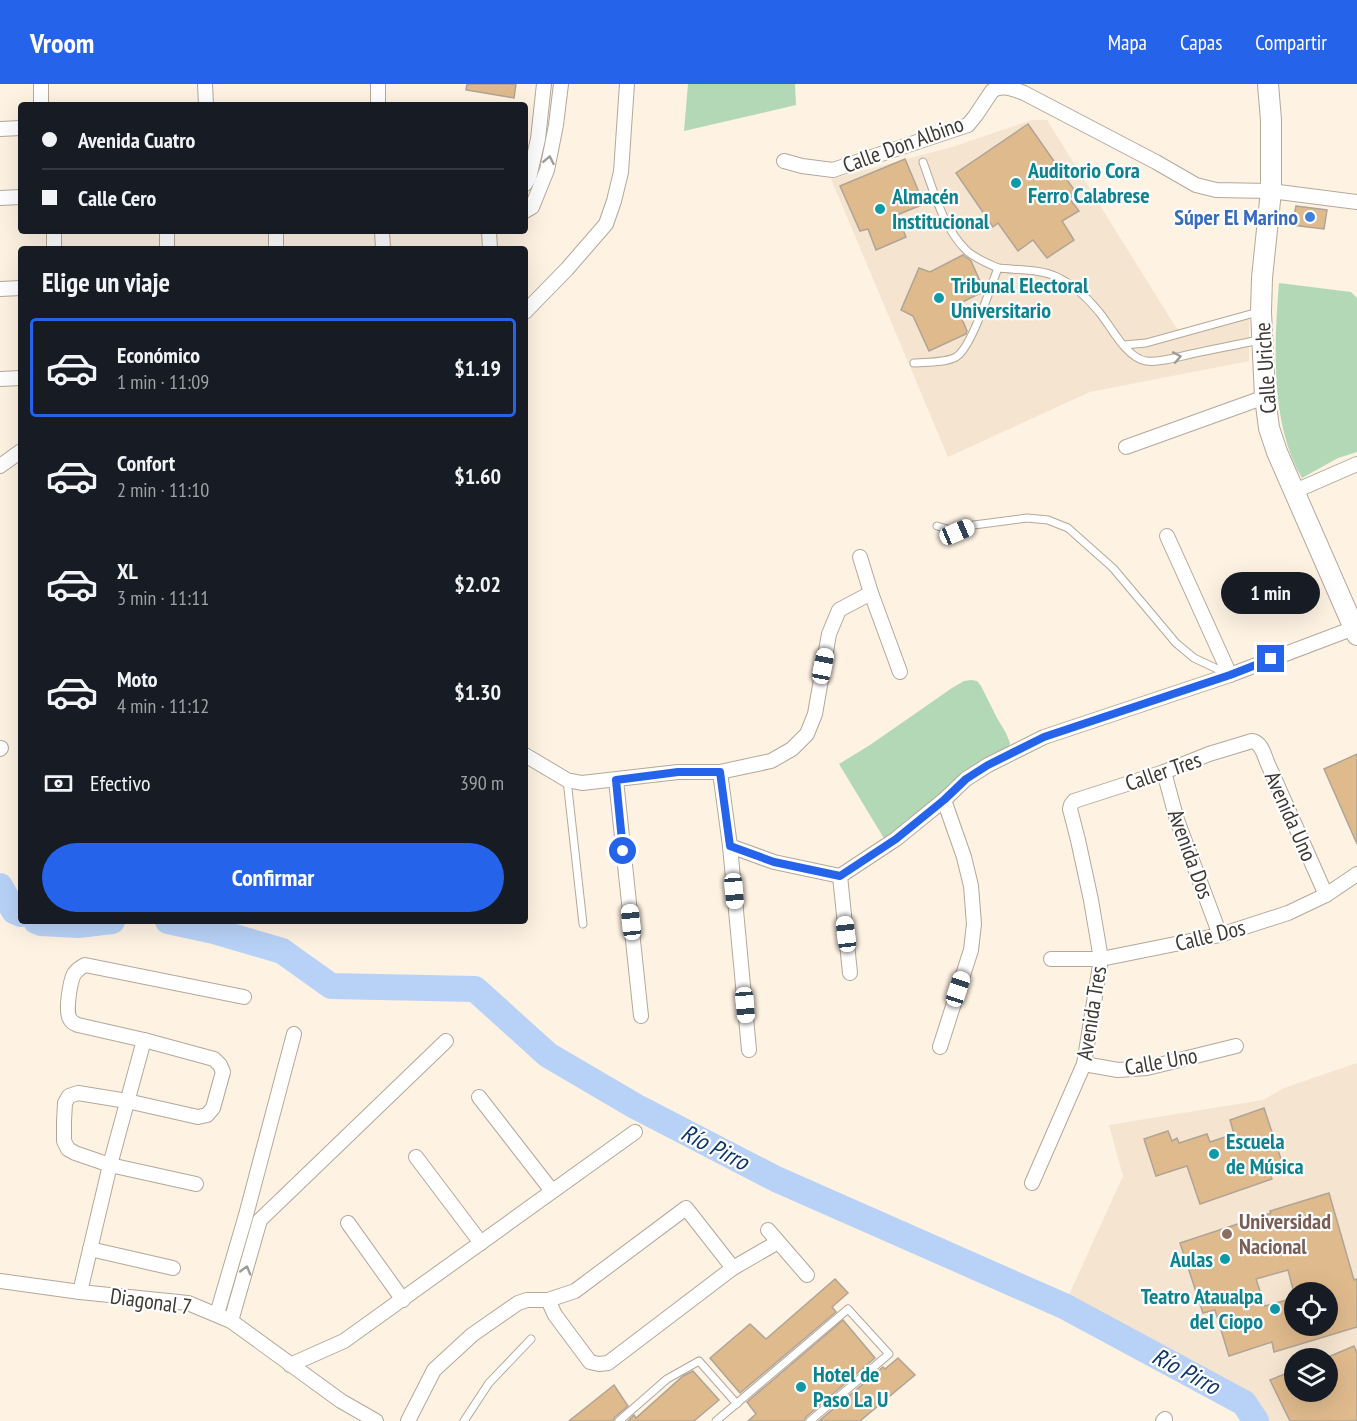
<!DOCTYPE html>
<html lang="es">
<head>
<meta charset="utf-8">
<style>
	:root { --surface:#171b24; --page:#20242c; --text:#f1f3f6; --muted:#9ea1a6; --line:#363941; --accent:#2563eb }
	body { margin:0; font-family:"PT Sans Narrow",sans-serif; background:var(--page); color:var(--text); height:100vh; display:flex; flex-direction:column; font-size:22px; white-space:nowrap }
	* { box-sizing:border-box; margin:0 }
	p { font-size:20px; color:var(--muted) }
	.icon { flex:none; width:33px; height:33px; fill:none; stroke:currentColor; stroke-width:2; stroke-linecap:round; stroke-linejoin:round }
	.map { position:relative; flex:1; overflow:hidden }
	.drawer { position:absolute; left:18px; top:162px; width:510px; height:678px; display:flex; flex-direction:column; background:var(--surface); border-radius:6px; box-shadow:0 6px 24px #0002 }
	.drawer>* { flex:none }
	.hud { position:absolute; left:18px; top:18px; width:510px; height:132px; border-radius:6px; box-shadow:0 6px 24px #0002; display:grid; align-content:center; height:132px; padding:0 24px; background:var(--surface) }
	.buttons { position:absolute; left:1284px; top:1198px; display:grid; gap:12px }
	.buttons a { display:grid; place-items:center; width:54px; height:54px; border-radius:50%; background:var(--surface); box-shadow:0 6px 24px #0002; font-size:30px }
	.end { position:absolute; width:27px; height:27px; margin:-14px; border:8px solid #2563eb; background:#fff; box-shadow:0 0 0 3px #fff }
	.from { border-radius:50% }
	.bubble { position:absolute; height:42px; border-radius:21px; background:var(--surface); box-shadow:0 6px 24px #0002; font-size:20px; font-weight:700; line-height:42px; text-align:center }
	.car { position:absolute; width:18px; height:36px; margin:-18px -9px; border-radius:8px; box-shadow:0 0 4px 2px #0007; background:linear-gradient(#fff 24%,#345 0 40%,#fff 0 76%,#345 0 86%,#fff 0) }
	.hud b { display:flex; align-items:center; gap:21px; height:57px; font-size:22px }
	.hud b+b { border-top:2px solid var(--line) }
	.hud i { width:15px; height:15px; background:var(--text) }
	ul { padding:0; list-style:none }
	li { display:flex; align-items:center; gap:18px; height:99px; margin:0 12px 9px; padding:0 12px; border:3px solid transparent; border-radius:6px }
	li div { flex:1 }
	li b { display:block; font-size:22px }
	li em { font-style:normal; font-weight:700 }
	li.current { border-color:var(--accent) }
	li>.icon { width:54px; height:54px; stroke-width:1.5 }
	h2 { padding:0 24px; font-size:27px; line-height:72px }
	.pay { display:flex; align-items:center; gap:15px; height:66px; padding:0 24px; font-size:22px }
	.pay p { margin-inline-start:auto }
	.button { display:flex; gap:12px; margin-top:auto; padding:12px 24px }
	.button a { flex:1; height:69px; border-radius:36px; background:var(--accent); color:#fff; font-size:24px; font-weight:700; line-height:69px; text-align:center }
	header { display:flex; align-items:center; gap:36px; box-sizing:border-box; height:84px; padding:0 30px; background:var(--accent); color:#fff }
	header strong { font-size:28px }
	nav { display:flex; gap:33px; margin-inline-start:auto; font-size:21px }
	.map>svg:first-child { display:block }
	.built { fill:#f5e4cf; fill-rule:evenodd }
	.green { fill:#b3d8b6 }
	.lines { fill:none; stroke-linecap:round; stroke-linejoin:round }
	.river { stroke:#b8d2f7; stroke-width:26 }
	.building { fill:#dfba8d; stroke:#b0a496; stroke-width:1.5; fill-rule:evenodd }
	.lane-casing { stroke:#b3a89a; stroke-width:9 }
	.street-casing { stroke:#b3a89a; stroke-width:16 }
	.secondary-casing { stroke:#b3a89a; stroke-width:22 }
	.lane { stroke:#fff; stroke-width:7 }
	.street { stroke:#fff; stroke-width:14 }
	.secondary { stroke:#fff; stroke-width:20 }
	.oneway { stroke:#9e9c99 }
	.route { stroke:#2563eb; stroke-width:8 }
	.culture-dot { fill:#0f9aa8; stroke:#fff; stroke-width:2 }
	.shop-dot { fill:#3f7fe0; stroke:#fff; stroke-width:2 }
	.education-dot { fill:#8d6e63; stroke:#fff; stroke-width:2 }
	.labels { text-anchor:middle; dominant-baseline:central; stroke-width:4.5; stroke-linejoin:round; paint-order:stroke }
	.street-label { font-size:22px; fill:#3e3933; stroke:#fff }
	.culture-label { font-size:22px; font-weight:bold; fill:#0d838f; stroke:#fff; text-anchor:start }
	.shop-label { font-size:22px; font-weight:bold; fill:#366cbe; stroke:#fff; text-anchor:end }
	.education-label { font-size:22px; font-weight:bold; fill:#785e54; stroke:#fff; text-anchor:start }
	.water-label { font-size:24px; font-style:italic; fill:#0c356b; stroke:#fff }
</style>
</head>
<body>
<header>
<strong>Vroom</strong>
<nav><a>Mapa</a><a>Capas</a><a>Compartir</a></nav>
</header>
<div class="map">
<svg width="1357" height="1337" viewBox="0 0 1357 1337">
	<rect width="100%" height="100%" fill="#fef2e3"/>
	<g class="built">
		<path d="M 1032,36 L 1047,36 L 1175,242 L 1180,246 L 1186,246 L 1249,228 L 1249,277 L 1090,308 L 948,373 L 831,95 L 952,63 Z"/>
		<path d="M 1357,979 L 1357,1337 L 1256,1337 L 1244,1319 L 1064,1222 L 1123,1092 L 1109,1041 L 1263,1016 L 1284,1004 ZM 1294,1209 L 1328,1209 L 1328,1242 L 1294,1242 ZM 1294,1275 L 1328,1275 L 1328,1308 L 1294,1308 Z"/>
	</g>
	<g class="green">
		<path d="M 688,0 L 795,0 L 796,21 L 684,47 Z"/>
		<path d="M 1279,199 L 1351,208 L 1357,214 L 1357,368 L 1338,374 L 1302,394 C 1270,340 1274,260 1279,199 Z"/>
		<path d="M 971,596 L 977,597 L 981,602 L 997,634 L 1006,649 L 1010,659 L 1009,663 L 885,756 L 839,680 L 870,661 L 952,604 L 964,597 Z"/>
	</g>
	<g class="lines">
		<g class="river">
			<path d="M 0,802 L 14,827 L 21,830"/>
			<path d="M 36,837 L 41,839 L 78,841 L 112,837"/>
			<path d="M 168,837 L 214,847 L 282,867 L 331,902 L 475,905 L 548,971 L 635,1022 L 776,1095 L 1064,1222 L 1244,1319 L 1256,1337"/>
		</g>
	</g>
	<g class="building">
		<path d="M 467,0 L 516,0 L 514,14 L 466,6 Z"/>
		<path d="M 1028,40 L 1077,110 L 1069,114 L 1079,127 L 1062,137 L 1074,156 L 1047,174 L 1033,156 L 1018,167 L 998,139 L 993,143 L 956,89 Z"/>
		<path d="M 905,75 L 924,120 L 897,131 L 906,153 L 876,166 L 868,145 L 860,147 L 840,102 Z"/>
		<path d="M 1296,122 L 1327,126 L 1324,145 L 1292,141 Z"/>
		<path d="M 963,171 L 971,177 L 984,206 L 983,208 L 956,221 L 967,247 L 966,250 L 929,267 L 913,232 L 901,226 L 919,184 L 930,188 Z"/>
		<path d="M 1357,670 L 1357,760 L 1324,685 Z"/>
		<path d="M 1264,1024 L 1283,1081 L 1269,1086 L 1272,1095 L 1200,1120 L 1187,1082 L 1156,1092 L 1144,1055 L 1168,1047 L 1172,1057 L 1177,1054 L 1179,1059 L 1207,1050 L 1210,1058 L 1234,1050 L 1230,1036 Z"/>
		<path d="M 1329,1109 L 1354,1196 L 1357,1195 L 1357,1243 L 1274,1268 L 1272,1258 L 1229,1272 L 1215,1226 L 1203,1229 L 1180,1159 L 1271,1129 L 1270,1127 ZM 1288,1186 L 1294,1209 L 1328,1209 L 1328,1242 L 1294,1242 L 1294,1214 L 1265,1222 L 1256,1195 Z"/>
		<path d="M 835,1195 L 848,1209 L 832,1223 L 836,1228 L 740,1309 L 710,1274 L 750,1240 L 766,1255 Z"/>
		<path d="M 843,1236 L 875,1274 L 806,1333 L 804,1337 L 748,1337 L 756,1330 L 747,1318 Z"/>
		<path d="M 1354,1262 L 1357,1269 L 1357,1337 L 1290,1337 L 1270,1296 L 1294,1286 L 1294,1308 L 1328,1308 L 1328,1273 Z"/>
		<path d="M 898,1274 L 915,1291 L 860,1337 L 819,1337 L 883,1283 L 885,1285 Z"/>
		<path d="M 693,1287 L 719,1316 L 694,1337 L 628,1337 L 634,1331 L 636,1334 L 683,1292 Z"/>
		<path d="M 614,1301 L 628,1322 L 615,1333 L 613,1337 L 569,1337 Z"/>
	</g>
	<g class="lines">
		<g class="lane-casing">
			<g id="lane">
				<path d="M 923,78 C 934,108 943,143 966,166 C 974,174 987,179 998,184"/>
				<path d="M 1124,261 L 1146,259 L 1258,228"/>
				<path d="M 914,279 C 926,278 945,279 956,273 C 972,263 990,204 998,184 C 1016,186 1041,185 1057,193 C 1074,201 1087,213 1099,228 C 1111,242 1126,274 1146,277 C 1160,279 1177,273 1191,270 C 1214,265 1236,261 1259,256"/>
				<path d="M 937,442 L 957,448 L 974,441 L 1027,434 L 1048,436 L 1068,444 L 1113,484 L 1176,559 L 1194,574 L 1228,590"/>
				<path d="M 567,696 L 583,840"/>
				<path d="M 464,1337 L 489,1299 L 531,1255"/>
				<path d="M 619,1337 L 667,1295 L 699,1277 L 737,1320"/>
				<path d="M 716,1337 L 848,1225 L 889,1270 L 810,1337"/>
			</g>
		</g>
		<g class="street-casing">
			<g id="street">
				<path d="M 205,0 L 206,21"/>
				<path d="M 41,21 L 41,0"/>
				<path d="M 378,21 L 378,0"/>
				<path d="M 0,45 L 21,44"/>
				<path d="M 784,77 L 802,82 L 833,86 L 968,41 L 976,31 L 992,7 C 1001,0 1014,5 1024,9 L 1156,78 L 1196,101 L 1216,106 L 1271,107 L 1357,118"/>
				<path d="M 525,100 L 529,94 L 538,55 L 544,0"/>
				<path d="M 0,114 L 21,113"/>
				<path d="M 525,127 L 532,123 L 547,86 L 556,41 L 561,0"/>
				<path d="M 54,147 L 54,165"/>
				<path d="M 167,147 L 167,165"/>
				<path d="M 276,147 L 276,165"/>
				<path d="M 382,147 L 383,165"/>
				<path d="M 489,147 L 490,165"/>
				<path d="M 0,205 L 21,204"/>
				<path d="M 525,228 L 567,185 L 606,140 L 614,117 L 621,88 L 627,0"/>
				<path d="M 0,295 L 21,294"/>
				<path d="M 1126,363 L 1265,313"/>
				<path d="M 0,382 L 21,367"/>
				<path d="M 1295,407 L 1357,380"/>
				<path d="M 1167,452 L 1230,591"/>
				<path d="M 860,473 L 871,509 L 900,588"/>
				<path d="M 0,665 L 1,664"/>
				<path d="M 525,671 L 567,696 L 582,699 L 678,688 L 720,688 L 771,677 L 792,665 L 807,650 L 815,630 L 829,550 L 839,526 L 871,509"/>
				<path d="M 720,688 L 730,762 L 749,966"/>
				<path d="M 1164,688 L 1177,736 L 1220,851"/>
				<path d="M 616,696 L 641,932"/>
				<path d="M 730,762 L 774,778 L 840,792 L 896,755 L 944,716 L 966,695 L 988,681 L 1044,653 L 1230,591 L 1354,544"/>
				<path d="M 840,792 L 850,889"/>
				<path d="M 1051,875 L 1101,875 L 1220,851 L 1288,829 L 1326,811 L 1357,790"/>
				<path d="M 144,956 L 214,975 L 220,981 L 223,988 L 213,1024 L 207,1031 L 198,1033 L 127,1017 L 78,1009 L 69,1012 L 65,1019 L 64,1037 L 64,1057 L 68,1065 L 75,1069 L 110,1081 L 196,1100"/>
				<path d="M 940,963 L 971,866 L 974,840 L 971,802 L 964,773 L 944,716"/>
				<path d="M 1084,980 L 1118,986 L 1147,984 L 1236,962"/>
				<path d="M 479,1013 L 552,1107"/>
				<path d="M 416,1073 L 481,1159"/>
				<path d="M 1032,1099 L 1084,980 L 1101,875 L 1091,816 L 1078,756 L 1070,725 L 1071,721 L 1074,717 L 1164,688 L 1209,670 L 1252,657 C 1261,658 1264,670 1267,678 L 1326,811"/>
				<path d="M 348,1139 L 403,1216"/>
				<path d="M 768,1146 L 807,1191"/>
				<path d="M 90,1165 L 173,1184"/>
				<path d="M 733,1184 L 778,1158"/>
				<path d="M 0,1197 L 80,1208 L 188,1219 L 231,1237 L 341,1317 L 376,1337"/>
				<path d="M 80,1208 L 110,1081 L 144,956 L 78,941 C 74,939 72,939 70,935 C 65,928 70,898 74,890 C 77,886 81,883 85,881 L 244,913"/>
				<path d="M 217,1230 L 246,1131 L 294,950"/>
				<path d="M 231,1237 L 260,1136 L 446,957"/>
				<path d="M 290,1281 L 344,1257 L 635,1048"/>
				<path d="M 408,1337 L 434,1286 L 472,1251 L 518,1219 L 527,1216 L 548,1216 L 575,1207 L 686,1124 L 733,1184 L 608,1279 L 599,1280 L 590,1278 L 555,1231 L 548,1216"/>
				<path d="M 1163,1337 L 1165,1335"/>
			</g>
		</g>
		<g class="secondary-casing">
			<path id="secondary" d="M 1268,0 L 1271,36 L 1271,107 L 1262,194 L 1261,228 L 1265,313 L 1269,344 L 1277,368 L 1357,551"/>
		</g>
		<use href="#lane" class="lane"/>
		<use href="#street" class="street"/>
		<use href="#secondary" class="secondary"/>
	</g>
	<defs><path id="oneway-chevron" d="M-2-3.5L2.5 0L-2 3.5" fill="none" stroke-width="1.6" stroke-linecap="round" stroke-linejoin="round" transform="scale(1.5)"/></defs>
	<g class="oneway">
		<use href="#oneway-chevron" transform="translate(549 76) rotate(-79)"/>
		<use href="#oneway-chevron" transform="translate(1177 273) rotate(-11)"/>
		<use href="#oneway-chevron" transform="translate(246 1186) rotate(-74)"/>
	</g>
	<g class="lines">
		<path class="route" d="M 623,767 L 616,696 L 678,688 L 720,688 L 730,762 L 774,778 L 840,792 L 896,755 L 944,716 L 966,695 L 988,681 L 1044,653 L 1230,591 L 1271,575"/>
	</g>
	<g class="culture-dot">
		<circle cx="1016" cy="99" r="6"/>
		<circle cx="880" cy="125" r="6"/>
		<circle cx="939" cy="214" r="6"/>
		<circle cx="1214" cy="1070" r="6"/>
		<circle cx="1225" cy="1175" r="6"/>
		<circle cx="1275" cy="1225" r="6"/>
		<circle cx="801" cy="1303" r="6"/>
	</g>
	<circle class="shop-dot" cx="1310" cy="133" r="6"/>
	<circle class="education-dot" cx="1227" cy="1150" r="6"/>
	<g class="labels">
		<g class="street-label">
			<text transform="translate(903 60) rotate(-20)">Calle Don Albino</text>
			<text transform="translate(1265 284) rotate(-94)">Calle Uriche</text>
			<text transform="translate(1163 687) rotate(-19)">Caller Tres</text>
			<text transform="translate(1291 732) rotate(66)">Avenida Uno</text>
			<text transform="translate(1191 770) rotate(70)">Avenida Dos</text>
			<text transform="translate(1210 851) rotate(-14)">Calle Dos</text>
			<text transform="translate(1091 929) rotate(-81)">Avenida Tres</text>
			<text transform="translate(1161 977) rotate(-10)">Calle Uno</text>
			<text transform="translate(151 1217) rotate(8)">Diagonal 7</text>
		</g>
		<g class="culture-label">
			<text x="1028" y="86">Auditorio Cora<tspan x="1028" dy="25">Ferro Calabrese</tspan></text>
			<text x="892" y="112">Almacén<tspan x="892" dy="25">Institucional</tspan></text>
			<text x="951" y="201">Tribunal Electoral<tspan x="951" dy="25">Universitario</tspan></text>
			<text x="1226" y="1057">Escuela<tspan x="1226" dy="25">de Música</tspan></text>
			<text x="1213" y="1175" text-anchor="end">Aulas</text>
			<text x="1263" y="1212" text-anchor="end">Teatro Ataualpa<tspan x="1263" dy="25">del Ciopo</tspan></text>
			<text x="813" y="1290">Hotel de<tspan x="813" dy="25">Paso La U</tspan></text>
		</g>
		<g class="shop-label">
			<text x="1298" y="133">Súper El Marino</text>
		</g>
		<g class="education-label">
			<text x="1239" y="1137">Universidad<tspan x="1239" dy="25">Nacional</tspan></text>
		</g>
		<g class="water-label">
			<text transform="translate(715 1063) rotate(27)">Río Pirro</text>
			<text transform="translate(1186 1287) rotate(28)">Río Pirro</text>
		</g>
	</g>
</svg>
<div class="buttons">
<a><svg class="icon" aria-label="locate" viewBox="0 0 24 24"><circle cx="12" cy="12" r="6"/><path d="M12 2v4M12 18v4M2 12h4M18 12h4"/></svg></a>
<a><svg class="icon" aria-label="layers" viewBox="0 0 24 24"><path d="M12 4l9 5-9 5-9-5zM3 14l9 5 9-5"/></svg></a>
</div>
<i class="end from" style="left:623px;top:767px"></i>
<i class="end" style="left:1271px;top:575px"></i>
<div class="bubble" style="left:1221px;top:488px;width:99px">1 min</div>
<i class="car" style="left:957px;top:448px;rotate:67deg"></i>
<i class="car" style="left:823px;top:582px;rotate:11deg"></i>
<i class="car" style="left:734px;top:807px;rotate:175deg"></i>
<i class="car" style="left:631px;top:838px;rotate:354deg"></i>
<i class="car" style="left:846px;top:850px;rotate:353deg"></i>
<i class="car" style="left:958px;top:905px;rotate:18deg"></i>
<i class="car" style="left:745px;top:921px;rotate:175deg"></i>
<div class="hud">
<b><i class="from"></i>Avenida Cuatro</b>
<b><i></i>Calle Cero</b>
</div>
<section class="drawer">
<h2>Elige un viaje</h2>
<ul>
<li class="current"><svg class="icon" aria-label="car" viewBox="0 0 24 24"><path d="M5 17H2v-5l4-1 3-4h7l3 4 3 1v5h-3M9 17h6M6 11h13"/><circle cx="7" cy="17" r="2"/><circle cx="17" cy="17" r="2"/></svg><div><b>Económico</b><p>1 min · 11:09</p></div><em>$1.19</em></li>
<li><svg class="icon" aria-label="car" viewBox="0 0 24 24"><path d="M5 17H2v-5l4-1 3-4h7l3 4 3 1v5h-3M9 17h6M6 11h13"/><circle cx="7" cy="17" r="2"/><circle cx="17" cy="17" r="2"/></svg><div><b>Confort</b><p>2 min · 11:10</p></div><em>$1.60</em></li>
<li><svg class="icon" aria-label="car" viewBox="0 0 24 24"><path d="M5 17H2v-5l4-1 3-4h7l3 4 3 1v5h-3M9 17h6M6 11h13"/><circle cx="7" cy="17" r="2"/><circle cx="17" cy="17" r="2"/></svg><div><b>XL</b><p>3 min · 11:11</p></div><em>$2.02</em></li>
<li><svg class="icon" aria-label="car" viewBox="0 0 24 24"><path d="M5 17H2v-5l4-1 3-4h7l3 4 3 1v5h-3M9 17h6M6 11h13"/><circle cx="7" cy="17" r="2"/><circle cx="17" cy="17" r="2"/></svg><div><b>Moto</b><p>4 min · 11:12</p></div><em>$1.30</em></li>
</ul>
<div class="pay"><svg class="icon" aria-label="cash" viewBox="0 0 24 24"><path d="M3 7h18v10H3z"/><circle cx="12" cy="12" r="2"/></svg>Efectivo<p>390 m</p></div>
<div class="button"><a>Confirmar</a></div>
</section>
</div>
</body>
</html>
